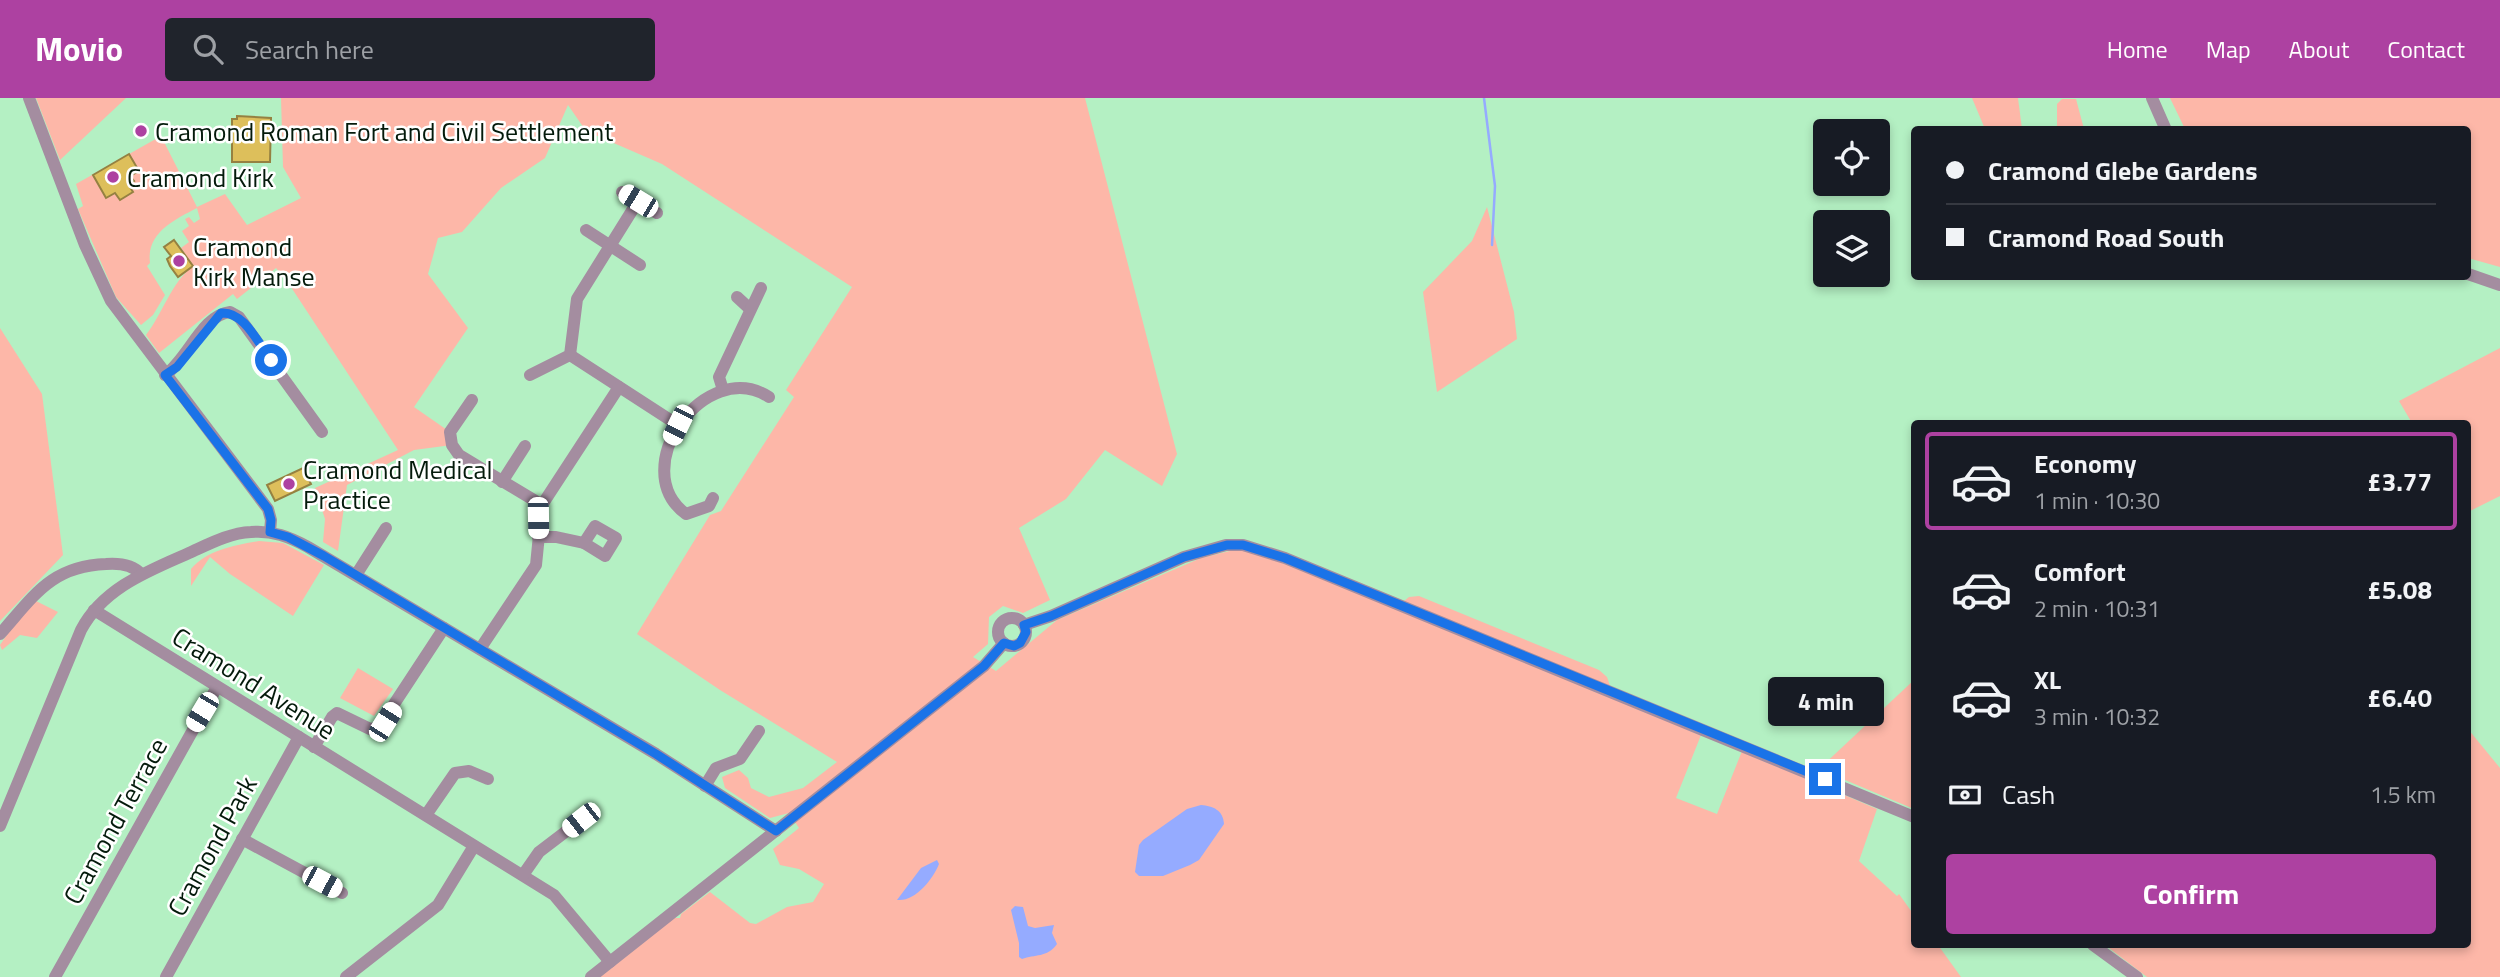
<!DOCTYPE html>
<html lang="en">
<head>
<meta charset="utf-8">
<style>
	:root { --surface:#171b24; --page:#20242c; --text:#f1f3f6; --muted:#9ea1a6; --line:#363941; --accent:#ad41a1 }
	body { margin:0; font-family:"Titillium Web",sans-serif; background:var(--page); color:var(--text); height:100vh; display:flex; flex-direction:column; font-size:26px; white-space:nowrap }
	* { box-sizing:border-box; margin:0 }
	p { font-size:23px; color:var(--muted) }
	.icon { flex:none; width:38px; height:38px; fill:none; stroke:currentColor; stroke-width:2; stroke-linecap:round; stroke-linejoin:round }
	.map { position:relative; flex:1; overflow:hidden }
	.details { position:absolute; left:1911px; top:322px; width:560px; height:528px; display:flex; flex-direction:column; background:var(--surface); border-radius:7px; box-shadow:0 4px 10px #0003 }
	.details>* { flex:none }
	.top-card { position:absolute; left:1911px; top:28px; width:560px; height:154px; border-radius:7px; box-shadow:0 4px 10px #0003; display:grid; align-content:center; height:154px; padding:0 35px; background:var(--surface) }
	.fabs { position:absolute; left:1813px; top:21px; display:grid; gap:14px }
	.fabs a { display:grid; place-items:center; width:77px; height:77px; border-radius:7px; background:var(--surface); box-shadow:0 4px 10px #0003; font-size:35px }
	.end { position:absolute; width:32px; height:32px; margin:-16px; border:9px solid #1a73e8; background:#fff; box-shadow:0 0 0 4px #fff }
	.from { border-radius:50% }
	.bubble { position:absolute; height:49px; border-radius:7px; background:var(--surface); box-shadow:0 4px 10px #0003; font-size:23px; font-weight:700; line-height:49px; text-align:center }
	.car { position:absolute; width:21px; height:42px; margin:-21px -10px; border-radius:9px; box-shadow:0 0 5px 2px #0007; background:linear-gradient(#fff 24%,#345 0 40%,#fff 0 76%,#345 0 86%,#fff 0) }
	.top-card b { display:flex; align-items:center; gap:24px; height:66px; font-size:26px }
	.top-card b+b { border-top:2px solid var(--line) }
	.top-card i { width:18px; height:18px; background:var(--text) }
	ul { padding:12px 0 0; list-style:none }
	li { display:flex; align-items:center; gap:21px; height:98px; margin:0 14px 10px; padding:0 21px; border:4px solid transparent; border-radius:7px }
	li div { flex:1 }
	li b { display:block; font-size:26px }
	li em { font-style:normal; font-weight:700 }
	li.selected { border-color:var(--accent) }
	li>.icon { width:63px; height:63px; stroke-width:1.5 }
	.pay { display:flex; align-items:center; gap:18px; height:77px; padding:0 35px; font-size:26px }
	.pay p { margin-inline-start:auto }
	.button { display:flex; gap:14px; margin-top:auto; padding:14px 35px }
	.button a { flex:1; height:80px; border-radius:7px; background:var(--accent); color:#fff; font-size:28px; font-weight:700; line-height:80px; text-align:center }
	header { display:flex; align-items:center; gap:42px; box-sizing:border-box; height:98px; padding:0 35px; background:var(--accent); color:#fff }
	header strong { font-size:33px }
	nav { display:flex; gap:38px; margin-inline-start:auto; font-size:24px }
	.search { width:490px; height:63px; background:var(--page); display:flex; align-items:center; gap:18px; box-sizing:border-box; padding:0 24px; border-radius:7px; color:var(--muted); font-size:26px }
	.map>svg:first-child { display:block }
	.green { fill:#fdb7a8 }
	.water { fill:#95abff }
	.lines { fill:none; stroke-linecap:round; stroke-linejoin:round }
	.stream { stroke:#95abff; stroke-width:2.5 }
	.building { fill:#ddbf5b; stroke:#958141; stroke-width:2 }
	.minor { stroke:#a48da0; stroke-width:12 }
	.route { stroke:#1a73e8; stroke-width:9 }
	.poi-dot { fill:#ad41a1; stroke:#fff; stroke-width:2.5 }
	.labels { text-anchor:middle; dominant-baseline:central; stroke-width:5; stroke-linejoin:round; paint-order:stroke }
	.poi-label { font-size:26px; fill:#041a0b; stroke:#fff; text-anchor:start }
	.street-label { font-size:26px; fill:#041a0b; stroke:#fff }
</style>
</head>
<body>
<header>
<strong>Movio</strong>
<div class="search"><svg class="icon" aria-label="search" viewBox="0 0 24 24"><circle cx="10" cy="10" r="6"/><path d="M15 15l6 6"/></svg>Search here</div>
<nav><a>Home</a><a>Map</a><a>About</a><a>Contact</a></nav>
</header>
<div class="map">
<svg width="2500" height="879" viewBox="0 0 2500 879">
	<rect width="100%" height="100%" fill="#b4f0c3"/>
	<g class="green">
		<path d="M 36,0 L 126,0 L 60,62 Z"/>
		<path d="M 281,0 L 1085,0 L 1177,356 L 1162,388 L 1105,352 L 1066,401 L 1019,430 L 1050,502 L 1023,515 L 1003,508 L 989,519 L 988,546 L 973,559 L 996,573 L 1057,522 L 1201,460 L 1242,450 L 1398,508 L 1409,499 L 1419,498 L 1599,572 L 1607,579 L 1614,599 L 1701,637 L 1676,700 L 1717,716 L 1742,653 L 1877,711 L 1859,763 L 1897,798 L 1899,796 L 1914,817 L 1914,847 L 1938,847 L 1961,879 L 600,879 L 674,820 L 680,820 L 681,816 L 710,794 L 750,825 L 756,826 L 787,809 L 813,804 L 824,786 L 799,771 L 780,767 L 773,751 L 799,730 L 789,715 L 770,720 L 725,690 L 722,679 L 739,672 L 748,680 L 751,690 L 769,699 L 803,690 L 837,664 L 720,592 L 637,536 L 710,417 L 721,413 L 794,299 L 786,292 L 852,189 L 662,66 L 586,33 L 568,7 L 545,60 L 501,90 L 462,134 L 438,140 L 428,176 L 468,230 L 414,309 L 450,334 L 452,347 L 414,352 L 347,387 L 338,453 L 323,444 L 325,421 L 315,390 L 398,352 L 287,183 L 276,170 L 237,201 L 233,196 L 159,255 L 146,237 C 163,215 171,185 193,168 L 181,150 L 189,144 L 182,133 L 189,128 L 185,121 L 189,119 L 194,125 L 200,121 L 197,110 C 174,122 146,135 150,165 L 147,168 L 165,197 L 153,217 L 141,227 L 116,199 L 78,111 L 83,108 L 76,86 L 161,38 L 197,109 L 225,96 L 247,127 L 301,100 L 283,69 Z"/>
		<path d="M 1972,0 L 2018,0 L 2022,31 L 1985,31 Z"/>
		<path d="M 2170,0 L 2500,0 L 2500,169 L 2468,160 L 2468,32 L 2185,31 Z"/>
		<path d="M 2062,1 L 2076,1 L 2084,31 L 2057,31 L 2057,6 Z"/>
		<path d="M 1487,109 L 1514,214 L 1517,241 L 1437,294 L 1423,194 L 1472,143 Z"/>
		<path d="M 0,230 L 42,296 L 63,457 L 0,523 Z"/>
		<path d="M 2500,250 L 2500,398 L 2468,414 L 2468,326 L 2412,325 L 2399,303 Z"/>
		<path d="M 259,443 L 283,445 L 324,467 L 293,518 L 230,476 L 210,459 L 191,488 L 191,471 C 207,452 235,447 259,443 Z"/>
		<path d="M 36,503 L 58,514 L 37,540 L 20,537 L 2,552 L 0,547 L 24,512 Z"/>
		<path d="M 358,570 L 393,591 L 374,618 L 340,600 Z"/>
		<path d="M 1914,582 L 1914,711 L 1819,671 Z"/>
		<path d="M 2468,631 L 2500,670 L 2500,879 L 2147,879 L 2105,847 L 2468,847 Z"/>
	</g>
	<g class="water">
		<path d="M 1201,707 C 1213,708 1223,712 1224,726 L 1199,762 L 1190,767 L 1163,778 L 1139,778 L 1135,774 L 1139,747 L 1143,742 L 1187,711 Z"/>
		<path d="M 937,762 L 939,766 C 933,781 915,804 897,802 L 921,770 Z"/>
		<path d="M 1015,808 L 1023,809 L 1028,828 L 1035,830 L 1054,827 L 1052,835 L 1057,846 C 1047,860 1035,856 1022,861 L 1019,859 L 1019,845 L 1011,812 Z"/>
	</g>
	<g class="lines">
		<path class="stream" d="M 1484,0 L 1495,88 L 1492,147"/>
	</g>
	<g class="building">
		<path d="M 237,18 L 271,20 L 270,64 L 232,64 L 232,21 L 237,21 Z"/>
		<path d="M 129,56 L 139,73 L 130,78 L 134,83 L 128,86 L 133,94 L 120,102 L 115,95 L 106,100 L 93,77 Z"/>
		<path d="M 174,142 L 193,168 L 178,179 L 170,168 L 167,161 L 171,158 L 164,149 Z"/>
		<path d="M 303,370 L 311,386 L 275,403 L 267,387 Z"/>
	</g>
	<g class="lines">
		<g class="minor">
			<path d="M 29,0 L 85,147 L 111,203 L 268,411 L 271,422 L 270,434"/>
			<path d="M 2152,0 L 2166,32"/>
			<path d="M 622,94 L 657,115"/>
			<path d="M 586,132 L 640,167"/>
			<path d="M 2468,176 L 2500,187"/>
			<path d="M 737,199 L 750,211"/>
			<path d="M 570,257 L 678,327"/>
			<path d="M 165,277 C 188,261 202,217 230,214 L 239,219 L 322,334"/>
			<path d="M 530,277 L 570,257 L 577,201 L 638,103"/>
			<path d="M 723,292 L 719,279 L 761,190"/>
			<path d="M 472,302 L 450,334 L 452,347 L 459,357 L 542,407"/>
			<path d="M 502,384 L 525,348"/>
			<path d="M 713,400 L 709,408 L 686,416 C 625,371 705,258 769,299"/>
			<path d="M 595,428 L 616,440 L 605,458 L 584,445 Z"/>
			<path d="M 538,439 L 556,439 L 584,445"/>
			<path d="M 356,477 L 386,430"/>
			<path d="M 94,512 L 554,797 L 610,864"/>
			<circle cx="1012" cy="534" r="14"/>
			<path d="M 1024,527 L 1051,518 L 1184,459 L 1226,447 L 1243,447 L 1285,460 L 1914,719"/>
			<path d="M 0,536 C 34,498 51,468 106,466 C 119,465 132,466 141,476"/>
			<path d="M 480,551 L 536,467 L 542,407 L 619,289"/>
			<path d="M 314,649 L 332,619 L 337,615 L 370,631 L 379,629 L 444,530"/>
			<path d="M 705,688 L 716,670 L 740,661 L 759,633"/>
			<path d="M 426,717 L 455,675 L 469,673 L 488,681"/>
			<path d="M 0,728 L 81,532 C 103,490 148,473 189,455 C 209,446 229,435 251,434 C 272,432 290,439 308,449 L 656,656 L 776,733"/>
			<path d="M 242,741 L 342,795"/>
			<path d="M 523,777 L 539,754 L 581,722"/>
			<path d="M 2093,847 L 2137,879"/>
			<path d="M 55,879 L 217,589"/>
			<path d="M 166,879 L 299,639"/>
			<path d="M 346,879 L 438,807 L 474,748"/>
			<path d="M 591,879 L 984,568 L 1004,545"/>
		</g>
	</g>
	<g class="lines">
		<path class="route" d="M 271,262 C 258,245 244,213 221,215 L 177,269 L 165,277 L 268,411 L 271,422 L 270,434 L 288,439 L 324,458 L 656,656 L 776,733 L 984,568 L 1004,545 L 1014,548 L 1020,545 L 1026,534 L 1024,527 L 1051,518 L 1184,459 L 1227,447 L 1243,447 L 1285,460 L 1825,681"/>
	</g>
	<g class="poi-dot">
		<circle cx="141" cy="33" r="7"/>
		<circle cx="113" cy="79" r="7"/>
		<circle cx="179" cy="163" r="7"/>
		<circle cx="289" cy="386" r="7"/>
	</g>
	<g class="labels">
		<g class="poi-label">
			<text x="155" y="33">Cramond Roman Fort and Civil Settlement</text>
			<text x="127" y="79">Cramond Kirk</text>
			<text x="193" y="148">Cramond<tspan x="193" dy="30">Kirk Manse</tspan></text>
			<text x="303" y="371">Cramond Medical<tspan x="303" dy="30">Practice</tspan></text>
		</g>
		<g class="street-label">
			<text transform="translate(254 585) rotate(32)">Cramond Avenue</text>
			<text transform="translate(115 723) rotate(-61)">Cramond Terrace</text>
			<text transform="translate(212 748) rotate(-61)">Cramond Park</text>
		</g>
	</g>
</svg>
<div class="fabs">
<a><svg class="icon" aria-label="locate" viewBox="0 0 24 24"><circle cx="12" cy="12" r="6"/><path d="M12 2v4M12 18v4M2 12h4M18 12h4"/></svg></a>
<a><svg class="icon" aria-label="layers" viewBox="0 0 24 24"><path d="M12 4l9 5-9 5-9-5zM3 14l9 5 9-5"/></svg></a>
</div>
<i class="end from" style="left:271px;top:262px"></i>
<i class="end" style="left:1825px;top:681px"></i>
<div class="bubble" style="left:1768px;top:579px;width:116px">4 min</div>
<i class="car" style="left:638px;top:103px;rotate:301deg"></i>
<i class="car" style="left:678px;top:327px;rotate:206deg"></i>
<i class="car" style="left:538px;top:420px;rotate:179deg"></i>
<i class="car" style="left:202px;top:614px;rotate:211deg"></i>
<i class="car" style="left:385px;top:624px;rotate:32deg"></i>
<i class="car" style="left:581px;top:722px;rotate:232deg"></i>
<i class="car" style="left:322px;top:784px;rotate:118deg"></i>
<div class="top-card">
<b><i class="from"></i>Cramond Glebe Gardens</b>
<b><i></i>Cramond Road South</b>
</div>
<section class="details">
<ul>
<li class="selected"><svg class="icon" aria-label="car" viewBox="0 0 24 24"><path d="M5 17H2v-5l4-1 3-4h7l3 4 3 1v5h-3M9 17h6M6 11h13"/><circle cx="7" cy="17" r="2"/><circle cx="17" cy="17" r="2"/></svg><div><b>Economy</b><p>1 min · 10:30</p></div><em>£3.77</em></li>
<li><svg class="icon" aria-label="car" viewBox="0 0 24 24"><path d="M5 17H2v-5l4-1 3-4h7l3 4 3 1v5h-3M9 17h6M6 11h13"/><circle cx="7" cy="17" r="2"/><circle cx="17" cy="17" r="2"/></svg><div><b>Comfort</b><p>2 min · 10:31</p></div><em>£5.08</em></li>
<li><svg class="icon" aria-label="car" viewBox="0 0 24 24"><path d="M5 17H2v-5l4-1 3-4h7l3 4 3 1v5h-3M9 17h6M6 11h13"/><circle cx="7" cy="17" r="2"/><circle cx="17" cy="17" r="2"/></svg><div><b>XL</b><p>3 min · 10:32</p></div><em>£6.40</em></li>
</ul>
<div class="pay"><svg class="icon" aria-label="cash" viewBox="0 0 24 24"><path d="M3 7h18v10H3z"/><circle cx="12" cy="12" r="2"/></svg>Cash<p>1.5 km</p></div>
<div class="button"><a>Confirm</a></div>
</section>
</div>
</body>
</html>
